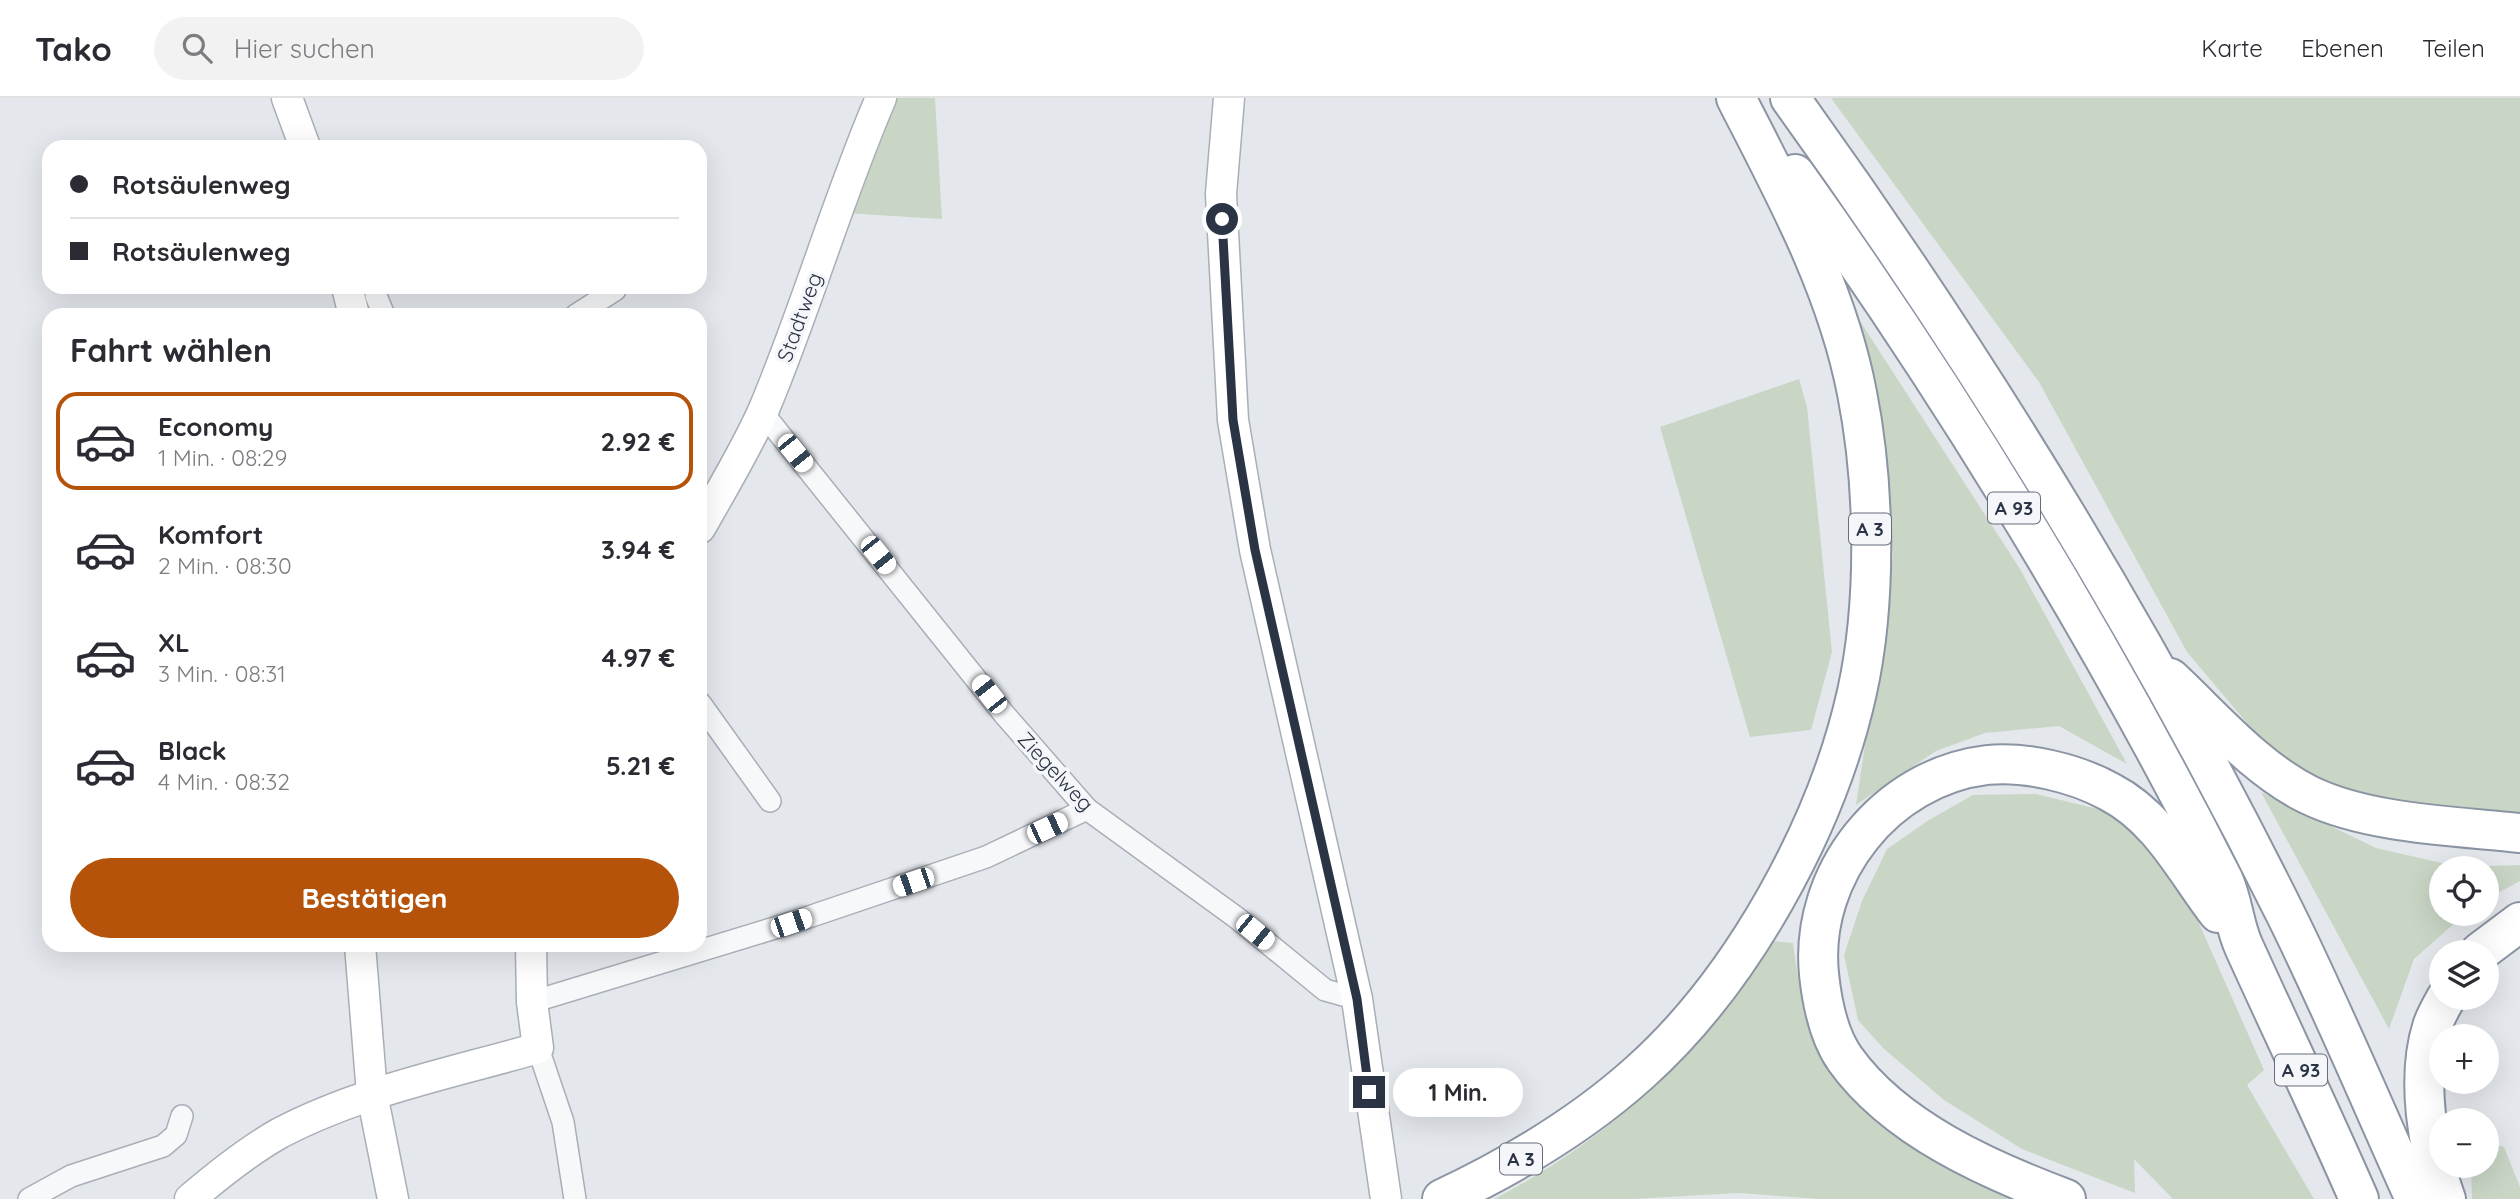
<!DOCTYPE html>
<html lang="de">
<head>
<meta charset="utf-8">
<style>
	:root { --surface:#fff; --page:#f2f2f3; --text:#2b2b33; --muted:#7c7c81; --line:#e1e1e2; --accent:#b45309 }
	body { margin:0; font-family:Quicksand,sans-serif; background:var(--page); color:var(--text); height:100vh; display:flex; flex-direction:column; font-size:26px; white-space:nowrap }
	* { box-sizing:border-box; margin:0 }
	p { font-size:23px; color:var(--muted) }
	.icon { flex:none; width:38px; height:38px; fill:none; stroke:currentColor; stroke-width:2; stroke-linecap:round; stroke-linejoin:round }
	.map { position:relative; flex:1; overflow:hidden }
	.drawer { position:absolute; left:42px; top:210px; width:665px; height:644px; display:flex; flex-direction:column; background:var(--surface); border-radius:21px; box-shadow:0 7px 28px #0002 }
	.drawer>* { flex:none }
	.banner { position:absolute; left:42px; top:42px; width:665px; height:154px; border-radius:21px; box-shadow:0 7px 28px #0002; display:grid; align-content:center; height:154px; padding:0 28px; background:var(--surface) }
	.fabs { position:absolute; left:2429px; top:758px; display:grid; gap:14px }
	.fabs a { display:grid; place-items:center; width:70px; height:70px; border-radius:50%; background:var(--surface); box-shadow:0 7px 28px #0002; font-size:35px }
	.end { position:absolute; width:32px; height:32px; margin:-16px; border:9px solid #2b3445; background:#fff; box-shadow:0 0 0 4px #fff }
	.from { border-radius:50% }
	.bubble { position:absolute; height:49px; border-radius:24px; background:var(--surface); box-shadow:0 7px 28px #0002; font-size:23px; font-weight:800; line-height:49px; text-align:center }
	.car { position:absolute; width:21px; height:42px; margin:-21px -10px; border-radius:9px; box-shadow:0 0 5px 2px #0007; background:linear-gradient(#fff 24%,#345 0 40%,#fff 0 76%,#345 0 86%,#fff 0) }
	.banner b { display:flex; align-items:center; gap:24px; height:66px; font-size:26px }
	.banner b+b { border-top:2px solid var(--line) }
	.banner i { width:18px; height:18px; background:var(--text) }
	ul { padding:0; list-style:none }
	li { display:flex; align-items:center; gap:21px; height:98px; margin:0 14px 10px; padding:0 14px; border:4px solid transparent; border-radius:21px }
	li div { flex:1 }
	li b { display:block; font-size:26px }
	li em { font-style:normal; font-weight:800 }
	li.selected { border-color:var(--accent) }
	li>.icon { width:63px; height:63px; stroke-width:1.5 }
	h2 { padding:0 28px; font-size:32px; line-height:84px }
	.action { display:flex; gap:14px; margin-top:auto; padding:14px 28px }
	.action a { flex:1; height:80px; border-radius:42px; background:var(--accent); color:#fff; font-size:28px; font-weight:800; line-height:80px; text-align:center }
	header { display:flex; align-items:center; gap:42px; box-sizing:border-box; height:98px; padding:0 35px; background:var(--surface); border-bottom:2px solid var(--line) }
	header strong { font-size:33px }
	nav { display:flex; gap:38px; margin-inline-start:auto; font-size:24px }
	.search { width:490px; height:63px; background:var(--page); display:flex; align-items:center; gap:18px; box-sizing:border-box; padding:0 24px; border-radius:38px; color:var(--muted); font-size:26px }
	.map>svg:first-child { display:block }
	.green { fill:#c9d6c5 }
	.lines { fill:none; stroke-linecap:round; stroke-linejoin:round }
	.street-casing { stroke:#a9aeb7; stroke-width:24 }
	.secondary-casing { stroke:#a9aeb7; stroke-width:33 }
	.highway-casing { stroke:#8b94a3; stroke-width:42 }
	.street { stroke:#f7f8fa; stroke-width:21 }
	.secondary { stroke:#fff; stroke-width:30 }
	.highway { stroke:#fff; stroke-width:38 }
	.route { stroke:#2b3445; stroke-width:9 }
	.labels { text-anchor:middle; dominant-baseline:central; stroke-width:7; stroke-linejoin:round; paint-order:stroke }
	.shield { fill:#f4f6f9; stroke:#676e7b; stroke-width:2 }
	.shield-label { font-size:19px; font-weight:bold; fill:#2b3445 }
	.street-label { font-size:21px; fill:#2b3445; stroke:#f4f6f9 }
</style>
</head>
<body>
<header>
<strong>Tako</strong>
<div class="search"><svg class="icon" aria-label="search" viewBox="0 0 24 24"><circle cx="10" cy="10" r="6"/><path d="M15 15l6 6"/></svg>Hier suchen</div>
<nav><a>Karte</a><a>Ebenen</a><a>Teilen</a></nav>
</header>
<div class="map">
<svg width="2520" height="1101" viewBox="0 0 2520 1101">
	<rect width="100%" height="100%" fill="#e4e7ec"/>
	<g class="green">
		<path d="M 891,0 L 935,0 L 942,121 L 845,115 Z"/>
		<path d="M 1831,0 L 2520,0 L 2520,720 L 2417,709 L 2346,694 L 2279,663 L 2187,554 L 2039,284 Z"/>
		<path d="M 1847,203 L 2020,471 L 2127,666 L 2059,628 L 1985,635 L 1936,653 L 1856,707 L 1893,458 L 1877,315 Z"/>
		<path d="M 1799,281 L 1807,309 L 1832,554 L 1811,632 L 1750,639 L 1660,329 Z"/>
		<path d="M 2261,694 L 2376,750 L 2459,769 L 2520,767 L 2520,783 L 2487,801 L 2487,770 L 2441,770 L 2441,816 L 2465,816 L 2414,861 L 2389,931 Z"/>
		<path d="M 2036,696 L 2102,712 L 2159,755 L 2194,814 L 2264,972 L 2247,987 L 2314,1101 L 2173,1101 L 2134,1061 L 2135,1095 L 2022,1051 L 1944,1002 L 1883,950 L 1858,922 L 1844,857 L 1862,803 L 1887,751 L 1929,722 L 1973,697 Z"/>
		<path d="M 1771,843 L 1793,845 C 1813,1008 1878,1036 2014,1101 L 1820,1101 L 1739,1095 L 1632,1101 L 1494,1101 C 1578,1058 1656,995 1717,922 C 1737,898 1753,869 1771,843 Z"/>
		<path d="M 2487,1045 L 2504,1049 L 2520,1089 L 2520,1101 L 2472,1101 L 2471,1068 L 2487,1068 Z"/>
	</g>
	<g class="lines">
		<g class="street-casing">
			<g id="street">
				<path d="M 376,198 L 384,217"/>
				<path d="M 576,217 L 615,192"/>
				<path d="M 762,314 L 1004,616 L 1087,711 L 1237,820 L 1325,892 L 1357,901"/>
				<path d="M 700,605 L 770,703"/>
				<path d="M 532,904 L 791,825 L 986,759 L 1087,711"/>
				<path d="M 538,950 L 563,1024 L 575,1101"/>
				<path d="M 29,1101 L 71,1078 L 163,1048 L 176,1037 L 182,1018"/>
			</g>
		</g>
		<g class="secondary-casing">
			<g id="secondary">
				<path d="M 287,0 L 305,49"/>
				<path d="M 1229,0 L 1221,96 L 1233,322 L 1255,452 L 1357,901 L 1386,1101"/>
				<path d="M 347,189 L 354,217"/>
				<path d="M 700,430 C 722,391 746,352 764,311 C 807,209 837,102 881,0"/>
				<path d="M 360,847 L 372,996 L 393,1101"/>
				<path d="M 190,1101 C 218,1077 248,1053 280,1035 C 360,993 451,975 538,950 L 532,904 L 531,847"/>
			</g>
		</g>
		<g class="highway-casing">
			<g id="highway">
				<path d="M 1790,0 C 1976,258 2144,531 2286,817 C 2332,910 2372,1006 2415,1101"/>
				<path d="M 1795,76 C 1954,299 2099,537 2223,781 C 2233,802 2234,828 2244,849 C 2282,933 2322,1016 2359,1101"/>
				<path d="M 2170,580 C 2213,620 2256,671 2309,697 C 2369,726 2455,728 2520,735"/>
				<path d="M 2480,854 L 2520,824"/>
				<path d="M 1442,1101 C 1514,1067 1580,1028 1639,975 C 1742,883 1827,729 1857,594 C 1877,504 1875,386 1857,295 C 1837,190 1784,94 1736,0"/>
				<path d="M 2066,1101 C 1989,1072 1895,1031 1845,961 C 1828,937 1822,905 1819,876 C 1809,776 1886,679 1987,667 C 2025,663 2076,675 2110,694 C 2160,720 2185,772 2218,815"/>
				<path d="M 2446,1101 C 2427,1052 2416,980 2432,929 C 2435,919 2441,909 2446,900"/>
			</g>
		</g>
		<use href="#street" class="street"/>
		<use href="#secondary" class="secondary"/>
		<use href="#highway" class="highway"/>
	</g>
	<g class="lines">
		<path class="route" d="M 1222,121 L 1233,322 L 1255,452 L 1357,901 L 1369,994"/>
	</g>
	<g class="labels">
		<g class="shield">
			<rect x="1988" y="394.5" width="52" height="31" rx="5"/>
			<rect x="1849" y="415.5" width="42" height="31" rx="5"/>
			<rect x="2275" y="956.5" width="52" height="31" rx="5"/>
			<rect x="1500" y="1045.5" width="42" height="31" rx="5"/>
		</g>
		<g class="shield-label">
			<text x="2014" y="410">A 93</text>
			<text x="1870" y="431">A 3</text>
			<text x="2301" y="972">A 93</text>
			<text x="1521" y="1061">A 3</text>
		</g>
		<g class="street-label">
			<text transform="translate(799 219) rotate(-70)">Stadtweg</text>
			<text transform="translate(1056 673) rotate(47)">Ziegelweg</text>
		</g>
	</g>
</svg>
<div class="fabs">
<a><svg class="icon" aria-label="locate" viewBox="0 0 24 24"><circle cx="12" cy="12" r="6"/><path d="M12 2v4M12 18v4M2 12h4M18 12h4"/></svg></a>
<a><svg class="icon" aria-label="layers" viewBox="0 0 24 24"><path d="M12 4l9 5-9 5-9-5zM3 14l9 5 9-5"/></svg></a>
<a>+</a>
<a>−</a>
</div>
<i class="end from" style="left:1222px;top:121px"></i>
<i class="end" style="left:1369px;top:994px"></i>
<div class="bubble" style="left:1393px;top:970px;width:130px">1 Min.</div>
<i class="car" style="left:795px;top:355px;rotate:141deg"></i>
<i class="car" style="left:878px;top:457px;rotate:141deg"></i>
<i class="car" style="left:989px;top:596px;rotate:322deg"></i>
<i class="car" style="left:1047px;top:730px;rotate:65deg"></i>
<i class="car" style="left:913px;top:784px;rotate:251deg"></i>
<i class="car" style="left:791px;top:825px;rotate:71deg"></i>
<i class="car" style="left:1255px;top:834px;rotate:129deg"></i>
<div class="banner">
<b><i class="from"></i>Rotsäulenweg</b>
<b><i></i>Rotsäulenweg</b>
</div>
<section class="drawer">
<h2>Fahrt wählen</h2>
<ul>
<li class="selected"><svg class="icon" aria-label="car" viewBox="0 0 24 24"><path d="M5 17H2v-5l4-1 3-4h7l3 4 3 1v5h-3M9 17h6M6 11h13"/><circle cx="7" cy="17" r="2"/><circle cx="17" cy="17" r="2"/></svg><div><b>Economy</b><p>1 Min. · 08:29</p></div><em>2.92 €</em></li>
<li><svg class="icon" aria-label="car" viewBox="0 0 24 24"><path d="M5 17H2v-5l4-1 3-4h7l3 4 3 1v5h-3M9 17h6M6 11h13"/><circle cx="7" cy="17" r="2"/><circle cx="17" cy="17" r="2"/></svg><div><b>Komfort</b><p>2 Min. · 08:30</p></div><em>3.94 €</em></li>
<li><svg class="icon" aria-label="car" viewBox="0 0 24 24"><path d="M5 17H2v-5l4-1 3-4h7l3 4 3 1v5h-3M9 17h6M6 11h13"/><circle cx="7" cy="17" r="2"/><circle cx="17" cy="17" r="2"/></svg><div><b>XL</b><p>3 Min. · 08:31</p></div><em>4.97 €</em></li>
<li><svg class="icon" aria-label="car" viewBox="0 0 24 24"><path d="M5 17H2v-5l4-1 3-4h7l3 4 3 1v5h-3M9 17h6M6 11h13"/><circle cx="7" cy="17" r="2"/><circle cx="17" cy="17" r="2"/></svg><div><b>Black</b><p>4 Min. · 08:32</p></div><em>5.21 €</em></li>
</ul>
<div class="action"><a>Bestätigen</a></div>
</section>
</div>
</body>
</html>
